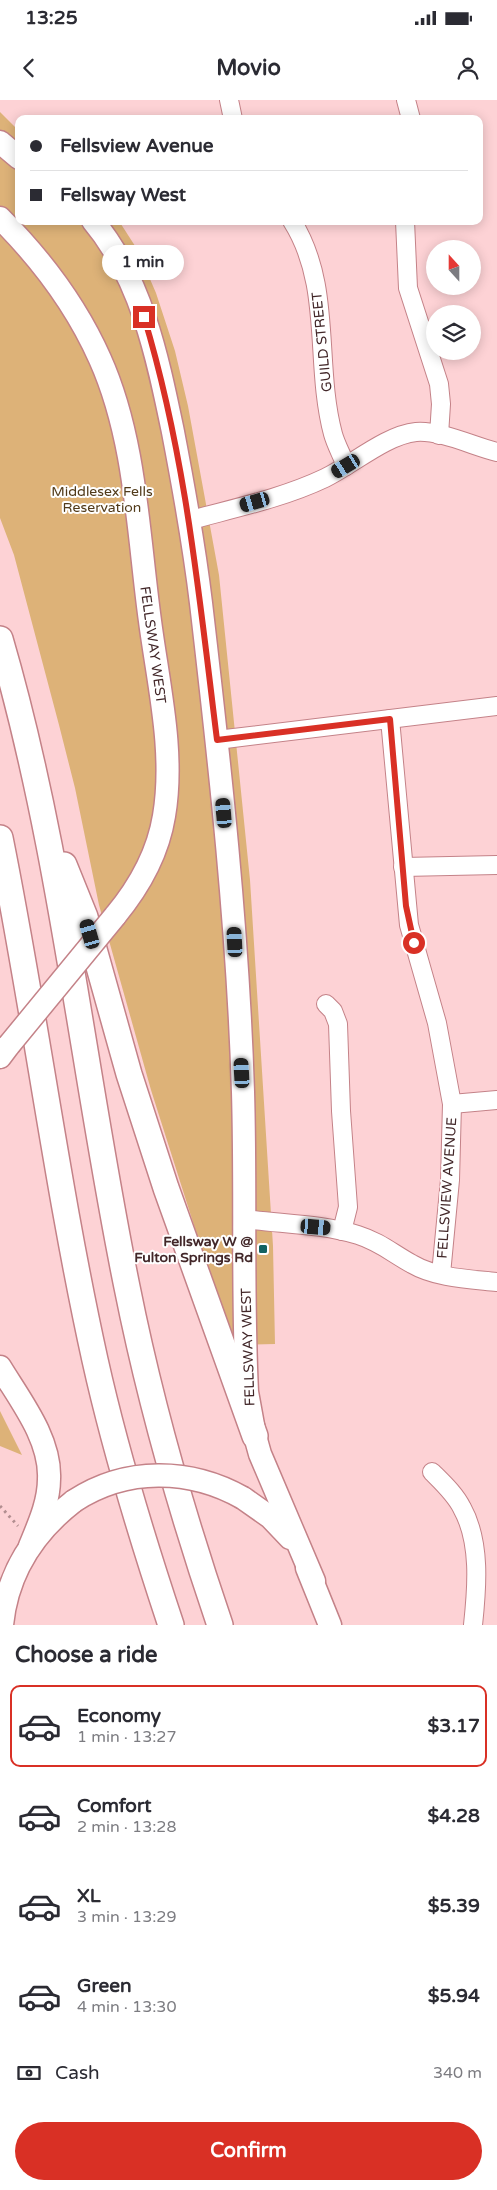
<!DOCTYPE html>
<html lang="en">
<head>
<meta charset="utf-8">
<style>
	:root { --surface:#fff; --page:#f2f2f3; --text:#2b2b33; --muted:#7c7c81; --line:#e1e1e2; --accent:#d93025 }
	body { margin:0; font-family:"Varela Round",sans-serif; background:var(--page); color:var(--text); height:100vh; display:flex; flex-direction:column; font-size:19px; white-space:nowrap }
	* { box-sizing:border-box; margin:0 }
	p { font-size:16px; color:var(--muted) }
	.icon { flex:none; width:28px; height:28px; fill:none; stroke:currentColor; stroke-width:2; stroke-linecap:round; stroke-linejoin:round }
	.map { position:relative; height:1525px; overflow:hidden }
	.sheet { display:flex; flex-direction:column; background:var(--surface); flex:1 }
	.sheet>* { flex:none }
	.guide { position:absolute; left:15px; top:15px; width:468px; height:110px; border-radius:10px; box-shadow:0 2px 12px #0003; display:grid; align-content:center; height:110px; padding:0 15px; background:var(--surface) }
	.needle { width:32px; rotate:339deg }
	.fabs { position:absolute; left:426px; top:140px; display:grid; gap:10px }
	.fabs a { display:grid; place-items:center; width:55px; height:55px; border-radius:50%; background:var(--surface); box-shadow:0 2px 12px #0003; font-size:25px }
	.end { position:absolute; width:22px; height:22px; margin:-11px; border:6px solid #d93025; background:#fff; box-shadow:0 0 0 2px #fff }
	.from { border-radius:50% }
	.bubble { position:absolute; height:35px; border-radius:18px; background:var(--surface); box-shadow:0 2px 12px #0003; font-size:16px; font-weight:700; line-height:35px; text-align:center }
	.car { position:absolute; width:15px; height:30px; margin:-15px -8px; border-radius:6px; box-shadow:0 0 4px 1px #0007; background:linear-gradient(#222 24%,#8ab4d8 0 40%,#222 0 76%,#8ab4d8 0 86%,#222 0) }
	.guide b { display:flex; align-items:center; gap:18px; height:48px; font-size:19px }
	.guide b+b { border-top:1px solid var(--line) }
	.guide i { width:12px; height:12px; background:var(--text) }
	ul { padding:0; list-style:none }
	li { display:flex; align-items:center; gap:15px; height:82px; margin:0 10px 8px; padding:0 5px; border:2px solid transparent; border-radius:10px }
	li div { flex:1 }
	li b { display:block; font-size:19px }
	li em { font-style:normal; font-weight:700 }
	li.selected { border-color:var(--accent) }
	li>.icon { width:45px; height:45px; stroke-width:1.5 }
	h2 { padding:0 15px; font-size:22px; line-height:60px }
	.pay { display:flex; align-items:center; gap:12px; height:55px; padding:0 15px; font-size:19px }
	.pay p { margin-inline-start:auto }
	.primary-button { display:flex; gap:10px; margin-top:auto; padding:10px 15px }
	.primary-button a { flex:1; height:58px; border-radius:30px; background:var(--accent); color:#fff; font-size:20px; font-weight:700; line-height:58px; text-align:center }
	.status { display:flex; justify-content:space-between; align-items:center; height:35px; padding:0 25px; background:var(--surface); direction:ltr }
	.status svg { height:14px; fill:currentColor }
	header { display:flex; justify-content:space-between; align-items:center; height:65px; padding:0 15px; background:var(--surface); font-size:22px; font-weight:700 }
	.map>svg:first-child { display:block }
	.park { fill:#ddb278 }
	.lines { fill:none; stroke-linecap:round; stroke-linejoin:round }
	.minor-casing { stroke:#c48288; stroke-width:20 }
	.major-casing { stroke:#c48288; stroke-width:25 }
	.highway-casing { stroke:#c48288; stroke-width:28 }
	.path { stroke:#b28e90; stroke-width:3; stroke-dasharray:2.5 4; stroke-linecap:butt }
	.minor { stroke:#fff; stroke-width:18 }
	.major { stroke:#fff; stroke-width:22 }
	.highway { stroke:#fff; stroke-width:25 }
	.major-bridge-casing { stroke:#c48288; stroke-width:25; stroke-linecap:butt }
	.major-bridge { stroke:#fff; stroke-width:22 }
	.route { stroke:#d93025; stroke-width:6 }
	.poi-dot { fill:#126261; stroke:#fff; stroke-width:2 }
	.labels { text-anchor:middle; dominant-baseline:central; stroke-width:4; stroke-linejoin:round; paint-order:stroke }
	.street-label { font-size:14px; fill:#422729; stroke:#fff }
	.park-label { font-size:14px; fill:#513a19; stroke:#fff }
	.poi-label { font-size:14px; font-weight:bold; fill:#422729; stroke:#fff; text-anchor:end }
</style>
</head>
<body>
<div class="status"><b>13:25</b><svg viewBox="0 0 49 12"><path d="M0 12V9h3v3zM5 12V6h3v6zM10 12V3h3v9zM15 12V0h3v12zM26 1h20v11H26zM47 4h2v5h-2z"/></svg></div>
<header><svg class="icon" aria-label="back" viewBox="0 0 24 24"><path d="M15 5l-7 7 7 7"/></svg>Movio<svg class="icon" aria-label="person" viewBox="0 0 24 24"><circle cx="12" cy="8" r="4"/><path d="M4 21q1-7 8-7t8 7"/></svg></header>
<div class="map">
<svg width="497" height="1525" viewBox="0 0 497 1525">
	<rect width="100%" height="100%" fill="#fdd2d5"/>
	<g class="park">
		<path d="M 0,12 L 19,31 L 19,121 L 119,121 L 137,149 L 156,193 L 175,251 L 188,306 L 219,475 L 250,780 L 273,1146 L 275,1244 L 232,1245 L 151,990 L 99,805 L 75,688 L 59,625 L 14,455 L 0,418 Z"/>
		<path d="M 0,1311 L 22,1355 L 0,1346 Z"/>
	</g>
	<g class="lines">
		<g class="minor-casing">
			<g id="minor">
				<path d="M 229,0 L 233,19"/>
				<path d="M 406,0 L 411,19"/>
				<path d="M 292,121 C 333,186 314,263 333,334 C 336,345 342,355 346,366"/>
				<path d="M 405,121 L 408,188 L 439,284 L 441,304 L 439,335"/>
				<path d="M 191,420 C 235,408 283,398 325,378 C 352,365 386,335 416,332 C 440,330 473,346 497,352"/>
				<path d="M 390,619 L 409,825 L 437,923 L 452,1004 L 450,1080 L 441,1174"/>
				<path d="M 217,640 L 497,606"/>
				<path d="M 403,767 L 497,765"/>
				<path d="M 326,904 L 333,911 L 338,924 L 341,1011 L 348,1107 L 342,1131"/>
				<path d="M 452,1004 L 497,1000"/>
				<path d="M 245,1119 C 282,1124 322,1124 358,1135 C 380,1142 392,1153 412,1164 C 436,1178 469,1179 497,1182"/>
				<path d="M 432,1372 C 443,1383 455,1394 462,1408 C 481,1442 477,1488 473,1525"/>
			</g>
		</g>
		<g class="major-casing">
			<g id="major">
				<path d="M 0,42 L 19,58"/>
				<path d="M 0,118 C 41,159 76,205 100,259 C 136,339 138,434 150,521 C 158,583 175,652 164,716 C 158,753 139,787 115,816"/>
				<path d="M 93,121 C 142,179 158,260 173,332 C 184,389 194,445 201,503 C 220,666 238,829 243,992 C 246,1092 242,1192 247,1292 L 255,1336 L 260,1354 L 314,1481"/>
				<path d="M 0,957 L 9,945"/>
				<path d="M 0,1267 C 20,1300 51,1339 49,1379 C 49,1402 39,1424 30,1446"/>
				<path d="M 243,1398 L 270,1417 L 290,1438"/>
				<path d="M 307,1468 L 330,1525"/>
				<path d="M 2,1525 C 7,1474 34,1432 74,1401"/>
			</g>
		</g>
		<g class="highway-casing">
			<g id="highway">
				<path d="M 0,539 C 62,751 83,972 127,1187 C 150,1302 182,1414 220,1525"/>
				<path d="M 0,738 C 35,912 57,1088 95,1260 C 115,1350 142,1438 171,1525"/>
				<path d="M 64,765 L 85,817 L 129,974 L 166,1088 L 255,1336"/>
			</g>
		</g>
		<path class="path" d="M 0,1406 L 18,1426"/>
		<use href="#minor" class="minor"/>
		<use href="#major" class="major"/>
		<use href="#highway" class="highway"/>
		<g class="major-bridge-casing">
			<g id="major-bridge">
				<path d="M 9,945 L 115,816"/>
				<path d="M 74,1401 C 126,1367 190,1368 243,1398"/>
			</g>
		</g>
		<use href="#major-bridge" class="major-bridge"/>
	</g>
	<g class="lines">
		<path class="route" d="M 144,217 C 186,356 199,496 217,640 L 390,619 L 406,806 L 414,843"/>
	</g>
	<rect class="poi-dot" x="258" y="1144" width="10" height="10" rx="2.5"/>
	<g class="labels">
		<g class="street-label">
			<text transform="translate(322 242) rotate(-96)">GUILD STREET</text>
			<text transform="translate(153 545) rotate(82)">FELLSWAY WEST</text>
			<text transform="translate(447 1088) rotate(-86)">FELLSVIEW AVENUE</text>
			<text transform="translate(248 1247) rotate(-92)">FELLSWAY WEST</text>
		</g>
		<g class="park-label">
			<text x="102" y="391">Middlesex Fells<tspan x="102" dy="16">Reservation</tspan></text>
		</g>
		<g class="poi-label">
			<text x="253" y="1141">Fellsway W @<tspan x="253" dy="16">Fulton Springs Rd</tspan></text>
		</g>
	</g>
</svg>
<div class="fabs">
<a><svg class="needle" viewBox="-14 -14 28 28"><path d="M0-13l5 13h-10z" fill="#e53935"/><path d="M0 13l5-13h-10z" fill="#7c7c81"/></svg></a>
<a><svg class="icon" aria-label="layers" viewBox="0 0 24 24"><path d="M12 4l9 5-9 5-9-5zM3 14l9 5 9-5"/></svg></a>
</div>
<i class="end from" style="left:414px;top:843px"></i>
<i class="end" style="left:144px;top:217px"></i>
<div class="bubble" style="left:102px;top:145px;width:82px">1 min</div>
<i class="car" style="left:346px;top:366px;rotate:239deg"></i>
<i class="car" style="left:255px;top:402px;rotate:254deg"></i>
<i class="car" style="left:224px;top:713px;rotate:355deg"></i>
<i class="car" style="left:90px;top:834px;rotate:344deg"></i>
<i class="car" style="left:235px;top:842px;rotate:357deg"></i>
<i class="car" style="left:242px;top:973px;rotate:357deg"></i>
<i class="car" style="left:316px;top:1127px;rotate:95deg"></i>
<div class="guide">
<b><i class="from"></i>Fellsview Avenue</b>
<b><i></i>Fellsway West</b>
</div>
</div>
<section class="sheet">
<h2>Choose a ride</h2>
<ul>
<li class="selected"><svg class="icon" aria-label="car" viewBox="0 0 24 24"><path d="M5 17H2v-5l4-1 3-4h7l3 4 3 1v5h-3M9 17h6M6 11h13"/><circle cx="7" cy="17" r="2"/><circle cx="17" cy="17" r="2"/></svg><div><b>Economy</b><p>1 min · 13:27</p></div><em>$3.17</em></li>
<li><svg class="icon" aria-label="car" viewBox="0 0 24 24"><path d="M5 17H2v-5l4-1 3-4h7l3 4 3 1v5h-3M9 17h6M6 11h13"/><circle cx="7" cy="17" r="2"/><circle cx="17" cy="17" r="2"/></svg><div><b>Comfort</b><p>2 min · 13:28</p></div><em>$4.28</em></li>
<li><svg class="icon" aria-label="car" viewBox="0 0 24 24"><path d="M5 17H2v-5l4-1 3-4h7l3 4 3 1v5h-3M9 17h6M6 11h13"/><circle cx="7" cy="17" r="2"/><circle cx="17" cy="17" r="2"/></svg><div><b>XL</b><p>3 min · 13:29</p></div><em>$5.39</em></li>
<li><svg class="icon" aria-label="car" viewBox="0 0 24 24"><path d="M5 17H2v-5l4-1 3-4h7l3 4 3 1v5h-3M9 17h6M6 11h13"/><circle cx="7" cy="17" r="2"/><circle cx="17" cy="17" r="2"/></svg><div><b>Green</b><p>4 min · 13:30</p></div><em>$5.94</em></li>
</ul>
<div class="pay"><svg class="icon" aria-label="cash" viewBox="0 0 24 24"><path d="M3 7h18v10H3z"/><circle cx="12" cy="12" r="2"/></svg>Cash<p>340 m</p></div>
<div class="primary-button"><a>Confirm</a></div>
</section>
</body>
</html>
